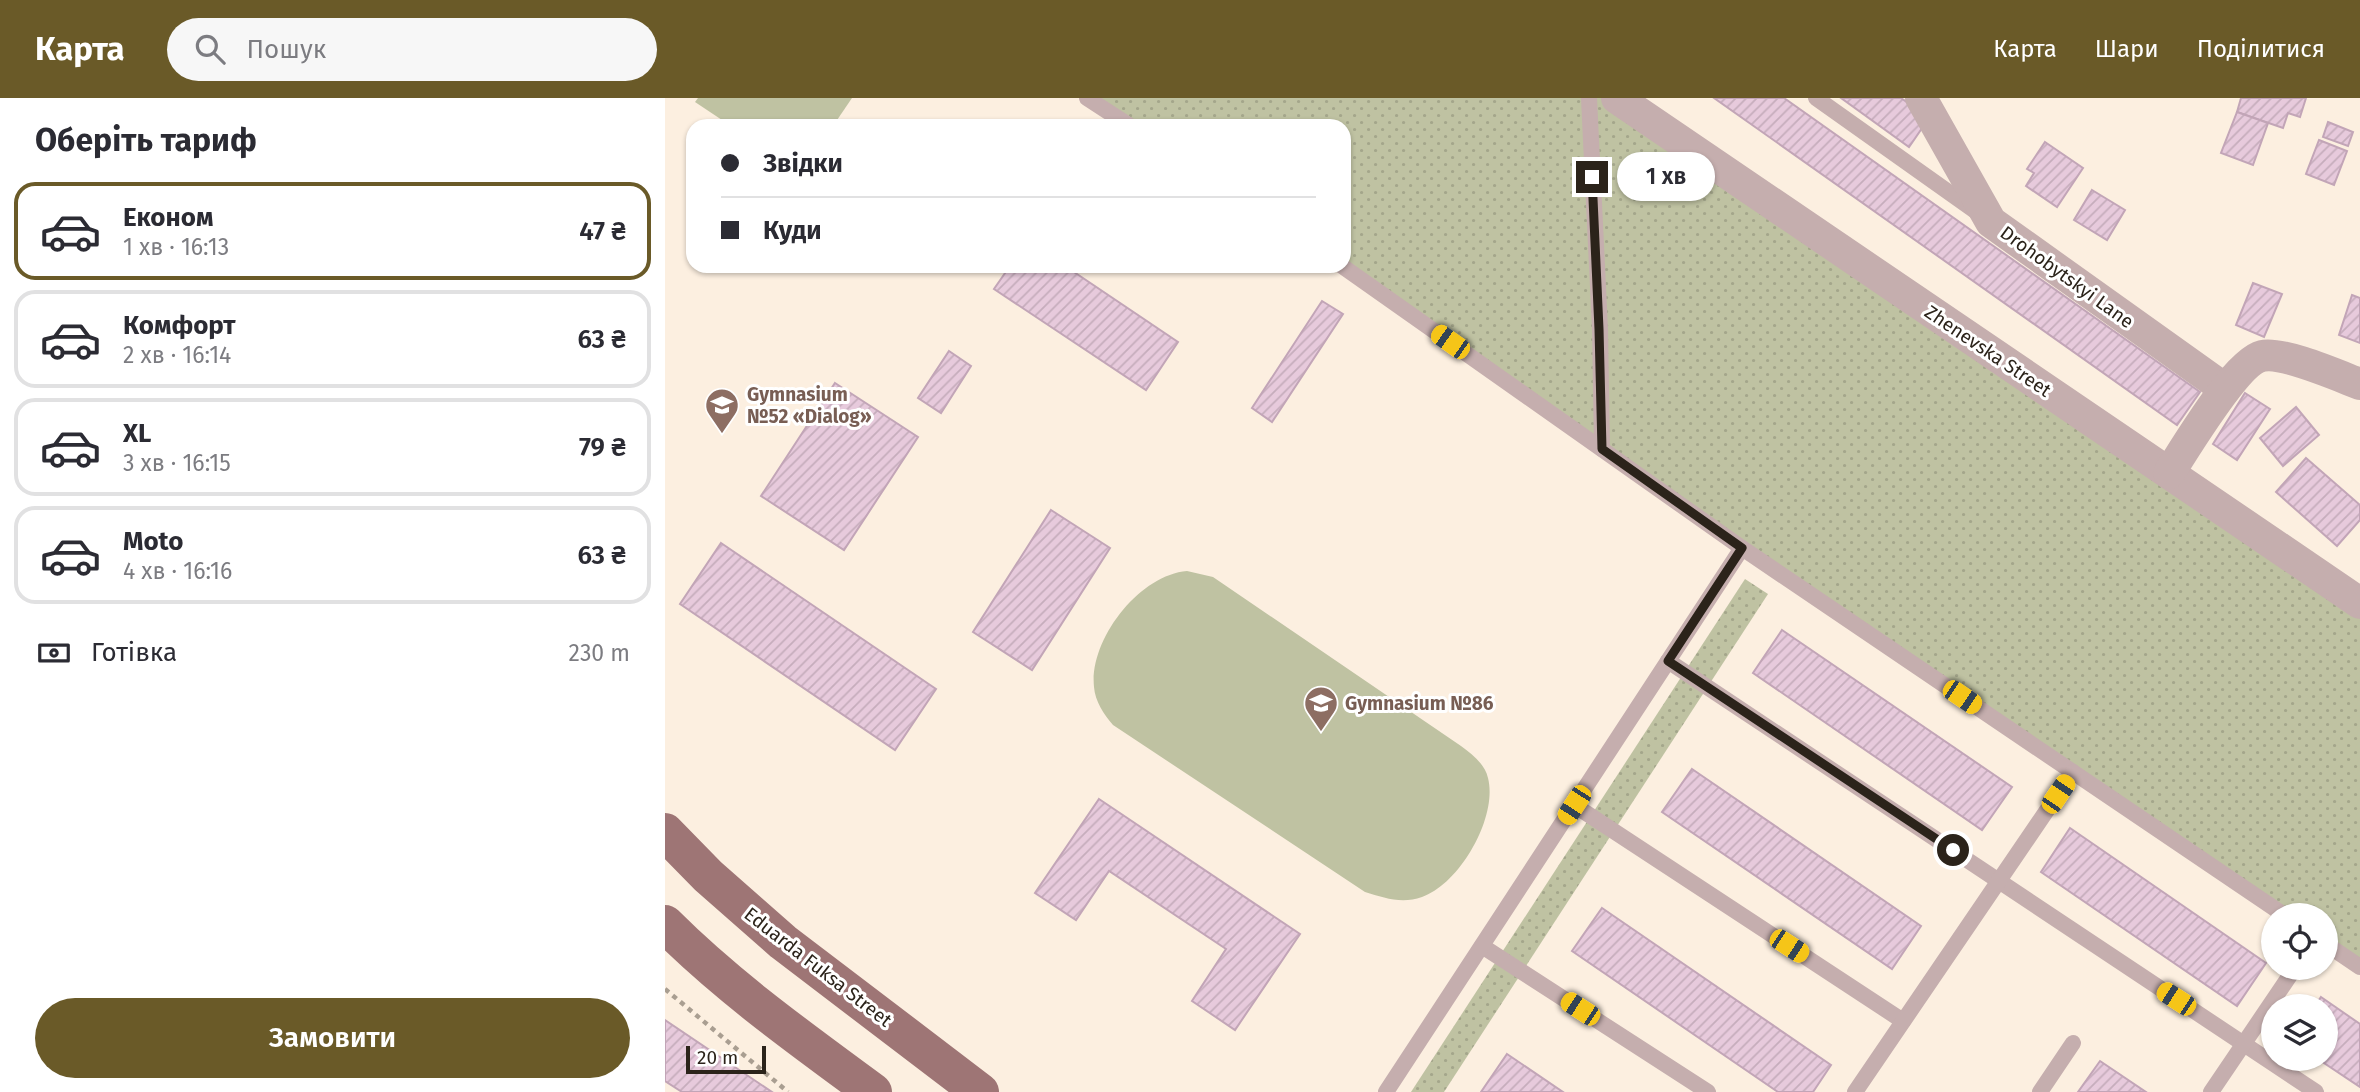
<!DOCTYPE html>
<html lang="uk">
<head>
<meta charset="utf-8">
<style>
	:root { --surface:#fff; --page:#f7f7f7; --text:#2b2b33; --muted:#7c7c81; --line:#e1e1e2; --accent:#6a5a28 }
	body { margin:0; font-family:"Fira Sans",sans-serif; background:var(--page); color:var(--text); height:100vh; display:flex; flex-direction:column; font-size:26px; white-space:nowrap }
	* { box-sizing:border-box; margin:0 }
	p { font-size:23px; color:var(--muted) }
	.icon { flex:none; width:38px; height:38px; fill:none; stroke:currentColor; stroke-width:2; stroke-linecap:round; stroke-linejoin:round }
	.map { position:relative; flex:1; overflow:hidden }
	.drawer { display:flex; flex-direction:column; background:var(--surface); width:665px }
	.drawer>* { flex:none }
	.guide { position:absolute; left:21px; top:21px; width:665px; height:154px; border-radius:21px; box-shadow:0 2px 5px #0004; display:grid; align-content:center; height:154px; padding:0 35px; background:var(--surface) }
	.buttons { position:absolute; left:1596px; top:805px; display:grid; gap:14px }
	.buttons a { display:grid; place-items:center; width:77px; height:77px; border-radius:50%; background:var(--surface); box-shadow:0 2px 5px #0004; font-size:35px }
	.scale { position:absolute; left:21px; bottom:18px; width:80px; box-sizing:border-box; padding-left:7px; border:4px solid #2b231a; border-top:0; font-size:19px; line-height:24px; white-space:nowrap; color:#2b231a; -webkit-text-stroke:5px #fff; paint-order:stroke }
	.end { position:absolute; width:32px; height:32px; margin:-16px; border:9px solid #2b231a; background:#fff; box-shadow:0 0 0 4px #fff }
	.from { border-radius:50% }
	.bubble { position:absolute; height:49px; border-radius:24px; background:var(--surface); box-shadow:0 2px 5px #0004; font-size:23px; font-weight:600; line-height:49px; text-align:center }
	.car { position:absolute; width:21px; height:42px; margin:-21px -10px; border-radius:9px; box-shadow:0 0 5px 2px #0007; background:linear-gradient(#f5c518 24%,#345 0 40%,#f5c518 0 76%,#345 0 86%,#f5c518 0) }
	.guide b { display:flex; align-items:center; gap:24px; height:66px; font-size:26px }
	.guide b+b { border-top:2px solid var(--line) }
	.guide i { width:18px; height:18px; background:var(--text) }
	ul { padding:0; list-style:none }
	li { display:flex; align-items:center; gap:21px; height:98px; margin:0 14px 10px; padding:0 21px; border:4px solid var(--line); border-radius:21px }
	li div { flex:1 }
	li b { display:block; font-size:26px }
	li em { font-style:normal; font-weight:600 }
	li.selected { border-color:var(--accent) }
	li>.icon { width:63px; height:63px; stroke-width:1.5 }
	h2 { padding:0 35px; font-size:32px; line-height:84px }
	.pay { display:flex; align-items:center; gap:18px; height:77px; padding:0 35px; font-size:26px }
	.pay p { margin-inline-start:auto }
	.cta { display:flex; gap:14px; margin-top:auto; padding:14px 35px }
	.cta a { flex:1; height:80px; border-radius:42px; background:var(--accent); color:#fff; font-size:28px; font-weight:600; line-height:80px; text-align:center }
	header { display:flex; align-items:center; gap:42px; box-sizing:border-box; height:98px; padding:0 35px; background:var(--accent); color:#fff }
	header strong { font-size:33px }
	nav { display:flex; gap:38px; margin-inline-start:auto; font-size:24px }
	.search { width:490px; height:63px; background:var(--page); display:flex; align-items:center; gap:18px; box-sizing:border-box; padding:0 24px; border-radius:38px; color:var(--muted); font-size:26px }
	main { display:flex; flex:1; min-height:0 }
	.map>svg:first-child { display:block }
	.grass { fill:url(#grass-dots) }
	.pitch { fill:#bfc2a2 }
	.building { fill:url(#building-hatch); stroke:#c2a5b7; stroke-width:2 }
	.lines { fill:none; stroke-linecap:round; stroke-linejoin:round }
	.path { stroke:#a99e91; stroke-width:4.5; stroke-dasharray:5 5; stroke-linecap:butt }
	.lane { stroke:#c5aeae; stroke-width:16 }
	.street { stroke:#c5aeae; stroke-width:32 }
	.primary { stroke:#9e7575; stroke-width:38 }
	.route { stroke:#2b231a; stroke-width:9 }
	.labels { text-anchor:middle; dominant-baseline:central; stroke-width:6; stroke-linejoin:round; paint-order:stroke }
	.street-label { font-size:19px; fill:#2b231a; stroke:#fff }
	.education-label { font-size:19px; font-weight:bold; fill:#785e54; stroke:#fff; text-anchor:start }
</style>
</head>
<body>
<header>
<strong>Карта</strong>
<div class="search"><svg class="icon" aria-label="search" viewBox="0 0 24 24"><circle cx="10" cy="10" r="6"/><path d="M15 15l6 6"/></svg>Пошук</div>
<nav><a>Карта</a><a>Шари</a><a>Поділитися</a></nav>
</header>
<main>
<section class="drawer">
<h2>Оберіть тариф</h2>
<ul>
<li class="selected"><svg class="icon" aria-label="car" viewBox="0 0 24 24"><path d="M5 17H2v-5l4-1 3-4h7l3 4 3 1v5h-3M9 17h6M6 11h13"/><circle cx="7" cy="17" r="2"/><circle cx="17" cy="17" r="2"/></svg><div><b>Економ</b><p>1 хв · 16:13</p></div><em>47 ₴</em></li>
<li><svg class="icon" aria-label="car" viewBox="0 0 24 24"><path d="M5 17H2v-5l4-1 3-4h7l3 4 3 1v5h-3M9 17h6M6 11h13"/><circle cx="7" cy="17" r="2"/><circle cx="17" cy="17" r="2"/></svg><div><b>Комфорт</b><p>2 хв · 16:14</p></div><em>63 ₴</em></li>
<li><svg class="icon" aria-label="car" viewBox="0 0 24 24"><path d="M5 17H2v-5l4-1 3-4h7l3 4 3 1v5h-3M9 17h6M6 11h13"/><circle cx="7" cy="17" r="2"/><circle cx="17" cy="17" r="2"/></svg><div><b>XL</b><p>3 хв · 16:15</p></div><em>79 ₴</em></li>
<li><svg class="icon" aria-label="car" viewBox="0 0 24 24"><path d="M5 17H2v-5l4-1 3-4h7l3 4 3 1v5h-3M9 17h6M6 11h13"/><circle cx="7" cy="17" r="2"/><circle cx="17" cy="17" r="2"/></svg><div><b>Moto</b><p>4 хв · 16:16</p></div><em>63 ₴</em></li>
</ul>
<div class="pay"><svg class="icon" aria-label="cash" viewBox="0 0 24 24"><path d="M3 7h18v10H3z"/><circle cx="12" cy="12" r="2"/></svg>Готівка<p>230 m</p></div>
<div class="cta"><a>Замовити</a></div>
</section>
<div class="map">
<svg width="1695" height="994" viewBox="0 0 1695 994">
	<defs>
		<pattern id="grass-dots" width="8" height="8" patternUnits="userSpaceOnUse" patternTransform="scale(1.75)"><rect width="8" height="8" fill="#bfc2a2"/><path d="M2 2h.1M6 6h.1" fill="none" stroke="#a4a68b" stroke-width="1.8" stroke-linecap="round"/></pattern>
		<pattern id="building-hatch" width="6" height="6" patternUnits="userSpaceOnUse" patternTransform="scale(1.75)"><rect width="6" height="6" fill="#e7cadc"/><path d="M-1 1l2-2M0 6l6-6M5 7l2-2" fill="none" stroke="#c6adbc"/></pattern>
	</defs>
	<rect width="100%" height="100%" fill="#fcefe0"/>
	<g class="grass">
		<path d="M 422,0 L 952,0 L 1695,505 L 1695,869 L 1661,846 L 1661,817 L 1619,817 L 679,168 L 679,28 L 465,28 Z"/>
		<path d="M 1080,481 L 1103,496 L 779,994 L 746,994 Z"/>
	</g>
	<g class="pitch">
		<path d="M 33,0 L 187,0 L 168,28 L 66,28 L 30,4 Z"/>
		<path d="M 522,473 L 548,479 L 796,648 C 807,656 820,666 823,680 C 833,719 795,786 757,799 C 737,806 719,800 700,794 L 448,627 C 439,617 430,603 429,589 C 424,542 474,477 522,473 Z"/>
	</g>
	<g class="building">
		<path d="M 1049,0 L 1119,0 L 1535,294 L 1512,327 Z"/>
		<path d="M 1176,0 L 1236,0 L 1264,20 L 1244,49 Z"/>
		<path d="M 1576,0 L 1641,0 L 1635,19 L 1623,15 L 1618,30 L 1572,14 Z"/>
		<path d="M 1572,14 L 1603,25 L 1588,67 L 1556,55 Z"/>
		<path d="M 1663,24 L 1688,34 L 1683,48 L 1658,39 Z"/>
		<path d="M 1654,42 L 1682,53 L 1669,87 L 1641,76 Z"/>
		<path d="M 1380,44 L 1418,70 L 1392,109 L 1361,88 L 1369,75 L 1362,71 Z"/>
		<path d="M 1427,92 L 1460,112 L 1442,142 L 1409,122 Z"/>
		<path d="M 345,168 L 400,168 L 513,244 L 481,292 L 329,191 Z"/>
		<path d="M 1588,185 L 1617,196 L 1599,239 L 1571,227 Z"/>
		<path d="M 1687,197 L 1695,200 L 1695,245 L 1674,237 Z"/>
		<path d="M 657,203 L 678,216 L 607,324 L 587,310 Z"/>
		<path d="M 284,253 L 306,268 L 276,315 L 253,300 Z"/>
		<path d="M 170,285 L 253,339 L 179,452 L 96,398 Z"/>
		<path d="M 1580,295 L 1605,311 L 1572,362 L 1548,346 Z"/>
		<path d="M 1631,309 L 1654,337 L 1618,368 L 1595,340 Z"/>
		<path d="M 1641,360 L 1695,407 L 1695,422 L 1672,448 L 1611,394 Z"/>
		<path d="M 386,412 L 445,450 L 367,572 L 308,534 Z"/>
		<path d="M 56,445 L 271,591 L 230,652 L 15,506 Z"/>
		<path d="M 1117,532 L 1347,689 L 1317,732 L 1088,575 Z"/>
		<path d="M 1027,671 L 1256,828 L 1227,871 L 997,714 Z"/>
		<path d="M 434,701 L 635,836 L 570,932 L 527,903 L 561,851 L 444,773 L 411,822 L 370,795 Z"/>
		<path d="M 1405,730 L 1601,865 L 1572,908 L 1376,774 Z"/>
		<path d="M 937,810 L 1166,967 L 1148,994 L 1113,994 L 907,853 Z"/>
		<path d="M 1656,899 L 1695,926 L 1695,989 L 1653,961 L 1661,961 L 1661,908 L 1650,908 Z"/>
		<path d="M 0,922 L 107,994 L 17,994 L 0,983 Z"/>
		<path d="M 842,956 L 898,994 L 816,994 Z"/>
		<path d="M 1435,963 L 1481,994 L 1413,994 Z"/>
	</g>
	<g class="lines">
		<path class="path" d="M 0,891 L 123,994"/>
		<g class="lane">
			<path d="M 422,0 L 465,28"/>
			<path d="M 924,0 L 935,231 L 937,351"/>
			<path d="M 1151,0 L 1313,115"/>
			<path d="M 677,168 L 1077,450 L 1619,817"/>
			<path d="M 1003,563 L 1651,994"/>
			<path d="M 909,707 L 1238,923"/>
			<path d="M 1661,846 L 1695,869"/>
			<path d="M 817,848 L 1043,994"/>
			<path d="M 721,994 L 1077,450"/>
			<path d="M 1190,994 L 1408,674"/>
			<path d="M 1375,994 L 1408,945"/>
			<path d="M 1546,994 L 1630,870"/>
		</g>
		<g class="street">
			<path d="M 952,0 L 1695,505"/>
			<path d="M 1256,0 L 1326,124 L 1560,291"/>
			<path d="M 1504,375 C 1520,351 1571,264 1597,258 C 1617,253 1674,278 1695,286"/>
		</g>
		<g class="primary">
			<path d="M 0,734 L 43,778 L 118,844 L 315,994"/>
			<path d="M 0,826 C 63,889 136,941 208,994"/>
		</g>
	</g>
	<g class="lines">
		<path class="route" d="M 927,79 L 934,231 L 937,351 L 1077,450 L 1003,563 L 1288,752"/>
	</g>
	<defs>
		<g id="school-pin" transform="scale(1.75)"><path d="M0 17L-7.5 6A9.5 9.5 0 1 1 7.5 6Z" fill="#8d6e63" stroke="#fff"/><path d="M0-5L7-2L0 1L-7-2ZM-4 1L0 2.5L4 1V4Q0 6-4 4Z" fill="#fff"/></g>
	</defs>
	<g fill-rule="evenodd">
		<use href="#school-pin" x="57" y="307"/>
		<use href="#school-pin" x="656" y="605"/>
	</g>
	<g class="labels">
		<g class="street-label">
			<text transform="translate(1402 179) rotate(36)">Drohobytskyi Lane</text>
			<text transform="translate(1323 253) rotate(34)">Zhenevska Street</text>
			<text transform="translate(153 869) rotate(38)">Eduarda Fuksa Street</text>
		</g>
		<g class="education-label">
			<text x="82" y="296">Gymnasium<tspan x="82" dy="22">№52 «Dialog»</tspan></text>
			<text x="680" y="605">Gymnasium №86</text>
		</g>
	</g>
</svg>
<div class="buttons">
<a><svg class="icon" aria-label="locate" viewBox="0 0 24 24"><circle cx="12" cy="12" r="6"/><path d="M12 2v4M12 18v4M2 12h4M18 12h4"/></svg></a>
<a><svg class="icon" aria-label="layers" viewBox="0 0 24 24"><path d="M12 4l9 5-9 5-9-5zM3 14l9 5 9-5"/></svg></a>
</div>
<div class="scale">20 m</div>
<i class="end from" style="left:1288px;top:752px"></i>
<i class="end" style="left:927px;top:79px"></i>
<div class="bubble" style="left:952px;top:54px;width:98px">1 хв</div>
<i class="car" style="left:785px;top:244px;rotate:305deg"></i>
<i class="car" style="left:1297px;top:599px;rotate:124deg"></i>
<i class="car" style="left:1393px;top:696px;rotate:34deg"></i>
<i class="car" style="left:909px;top:707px;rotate:213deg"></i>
<i class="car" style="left:1124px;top:848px;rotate:123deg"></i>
<i class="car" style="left:1511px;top:901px;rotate:303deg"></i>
<i class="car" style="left:915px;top:911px;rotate:303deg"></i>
<div class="guide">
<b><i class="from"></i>Звідки</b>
<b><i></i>Куди</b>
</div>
</div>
</main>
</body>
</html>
